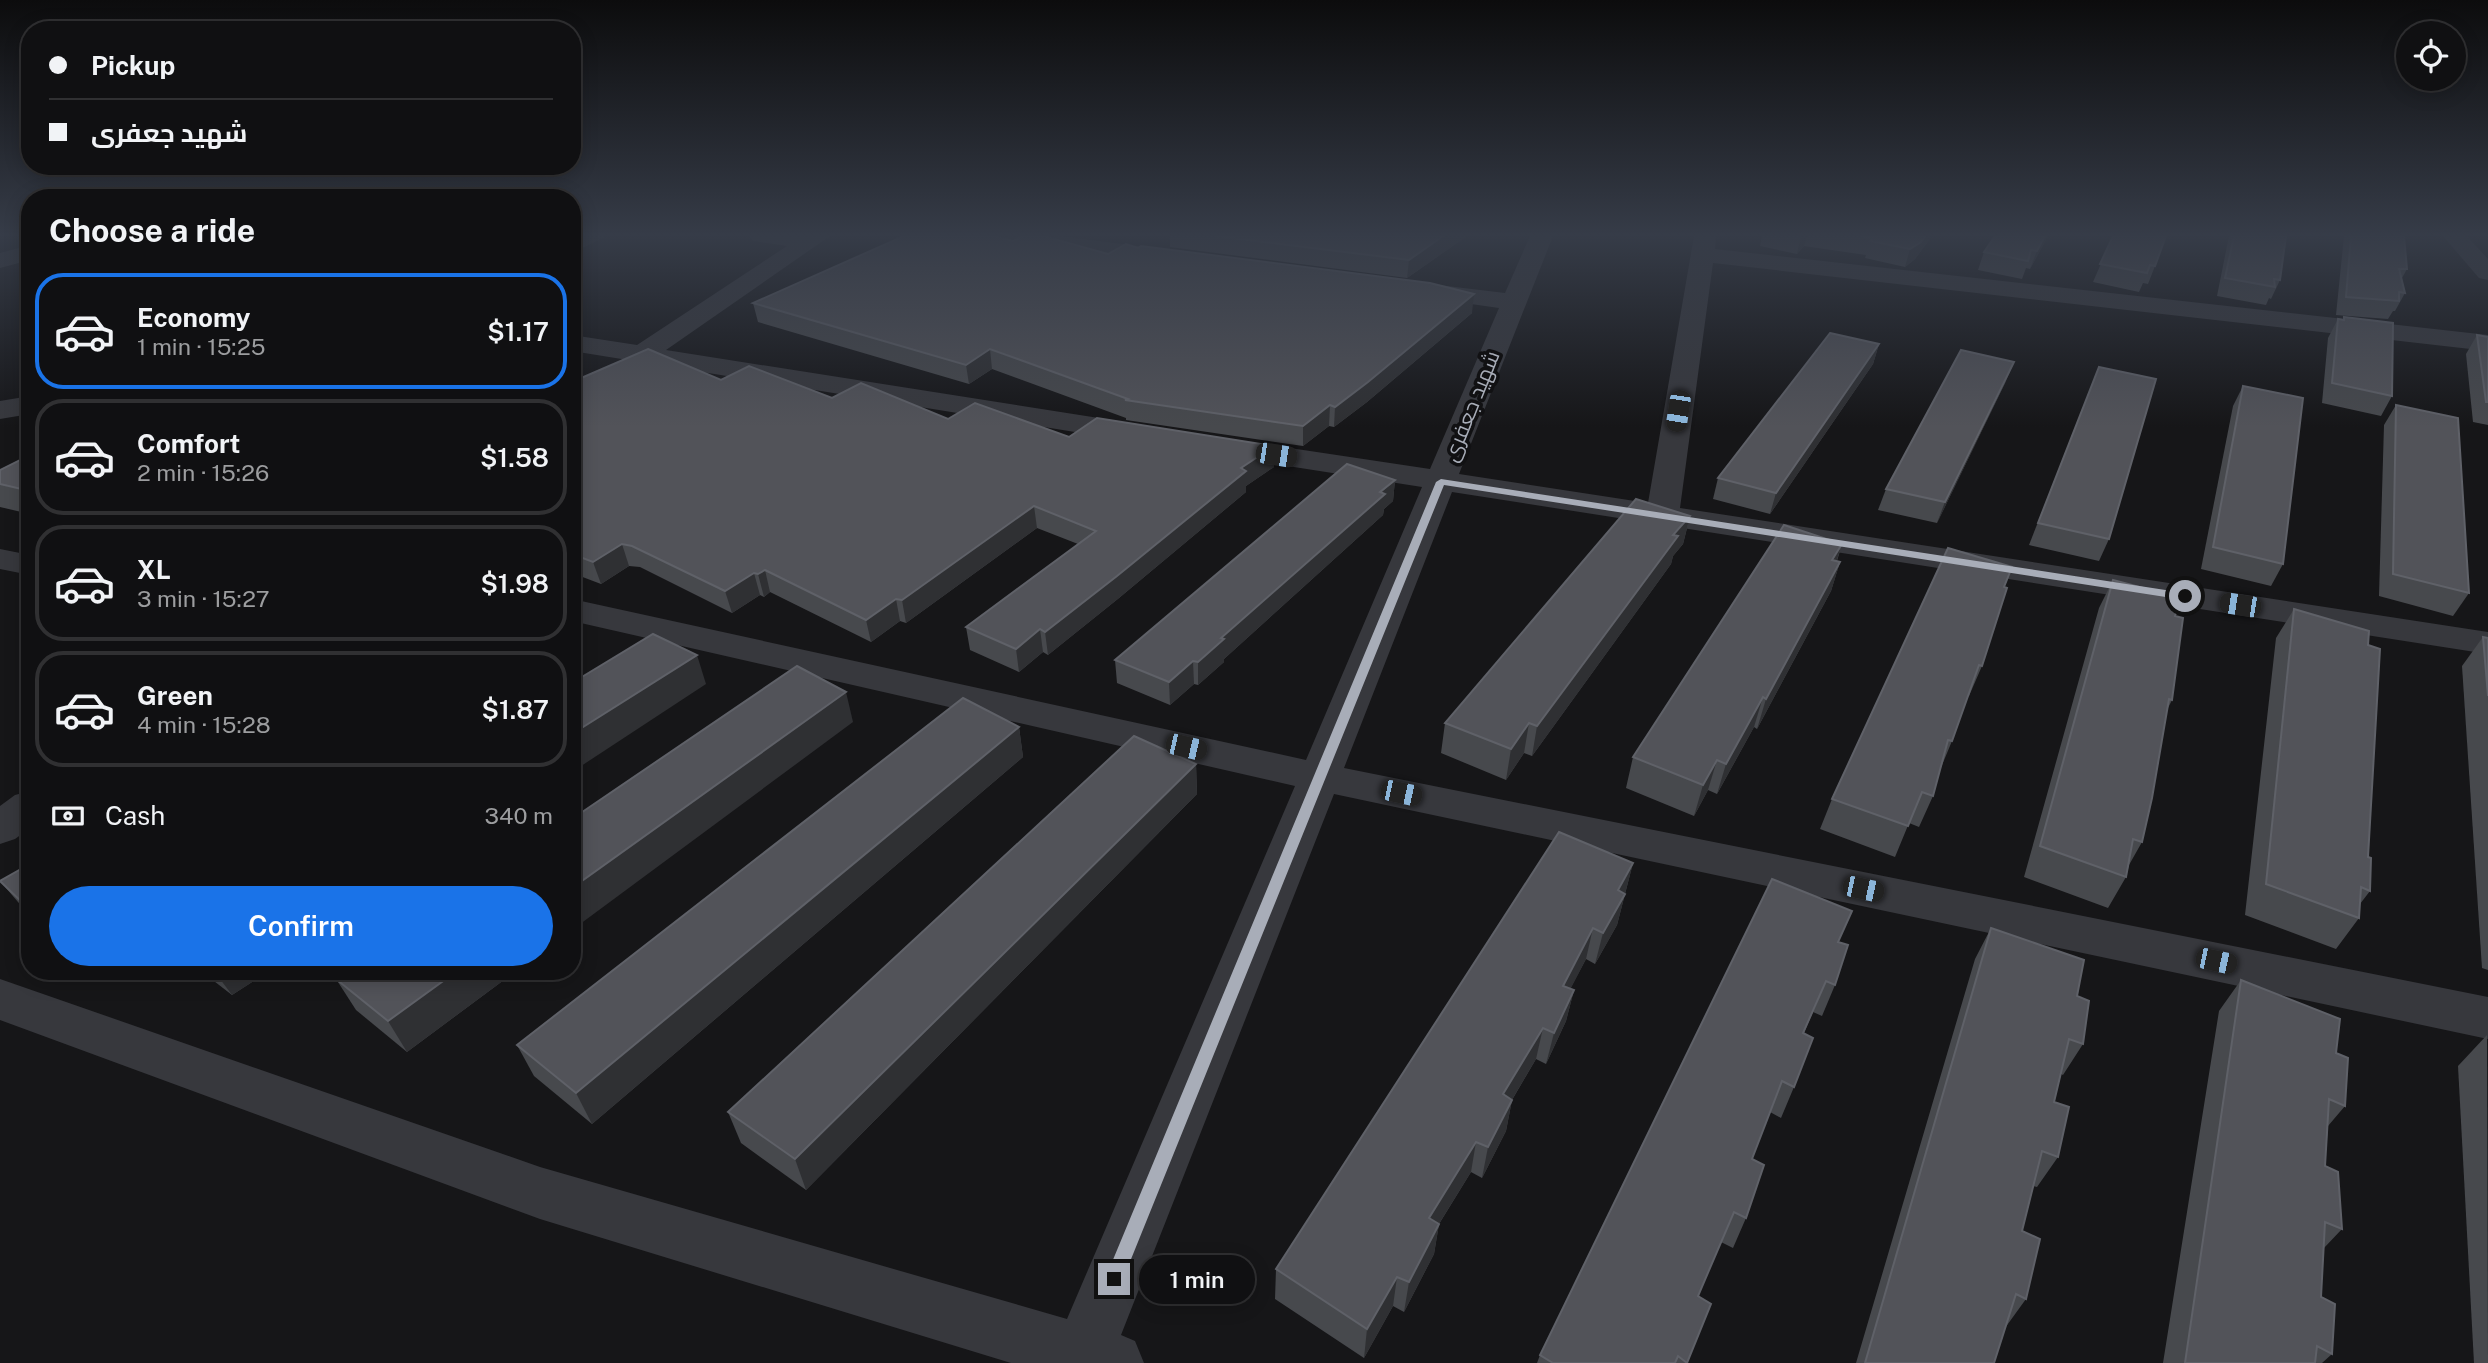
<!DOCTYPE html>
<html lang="en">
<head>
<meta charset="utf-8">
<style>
	:root { --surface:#101012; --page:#1e1e20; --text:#f1f3f6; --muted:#9c9d9f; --line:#303032; --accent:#1a73e8 }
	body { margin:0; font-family:"Public Sans",Cairo,sans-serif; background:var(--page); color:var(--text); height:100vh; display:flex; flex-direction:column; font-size:26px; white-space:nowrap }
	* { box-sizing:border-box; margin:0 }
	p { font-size:23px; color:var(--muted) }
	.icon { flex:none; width:38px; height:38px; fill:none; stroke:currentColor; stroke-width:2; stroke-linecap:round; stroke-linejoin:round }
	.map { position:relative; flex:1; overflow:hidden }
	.sheet { position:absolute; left:21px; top:189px; width:560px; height:791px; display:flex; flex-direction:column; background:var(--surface); border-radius:28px; box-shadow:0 4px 18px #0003,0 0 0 2px var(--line) }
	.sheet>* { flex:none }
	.banner { position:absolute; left:21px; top:21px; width:560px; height:154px; border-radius:28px; box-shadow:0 4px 18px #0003,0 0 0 2px var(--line); display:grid; align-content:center; height:154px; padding:0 28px; background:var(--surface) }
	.tools { position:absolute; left:2396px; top:21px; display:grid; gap:14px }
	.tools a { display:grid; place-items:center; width:70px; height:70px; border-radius:50%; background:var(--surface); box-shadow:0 4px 18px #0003,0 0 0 2px var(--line); font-size:35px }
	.end { position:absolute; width:32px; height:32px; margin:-16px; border:9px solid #a8adb8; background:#111; box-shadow:0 0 0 4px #111 }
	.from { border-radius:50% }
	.bubble { position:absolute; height:49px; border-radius:24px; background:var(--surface); box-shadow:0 4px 18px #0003,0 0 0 2px var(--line); font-size:23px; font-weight:600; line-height:49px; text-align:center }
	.car { position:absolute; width:21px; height:42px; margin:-21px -10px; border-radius:9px; box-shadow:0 0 5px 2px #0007; background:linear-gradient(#222 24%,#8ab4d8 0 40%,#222 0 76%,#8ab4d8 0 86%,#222 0) }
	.banner b { display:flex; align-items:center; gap:24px; height:66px; font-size:26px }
	.banner b+b { border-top:2px solid var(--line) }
	.banner i { width:18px; height:18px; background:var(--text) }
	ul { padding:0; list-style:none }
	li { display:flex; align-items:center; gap:21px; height:116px; margin:0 14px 10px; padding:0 14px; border:4px solid var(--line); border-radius:28px }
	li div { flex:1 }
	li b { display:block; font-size:26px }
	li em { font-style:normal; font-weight:600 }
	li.selected { border-color:var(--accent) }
	li>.icon { width:63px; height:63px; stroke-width:1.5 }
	h2 { padding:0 28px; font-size:32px; line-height:84px }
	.pay { display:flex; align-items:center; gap:18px; height:77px; padding:0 28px; font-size:26px }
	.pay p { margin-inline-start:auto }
	.cta { display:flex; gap:14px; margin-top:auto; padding:14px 28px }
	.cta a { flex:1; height:80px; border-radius:42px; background:var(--accent); color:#fff; font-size:28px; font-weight:600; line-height:80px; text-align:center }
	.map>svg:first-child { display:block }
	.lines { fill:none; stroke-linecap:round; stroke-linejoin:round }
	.minor { fill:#37383d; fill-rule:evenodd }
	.wall { fill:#47494d }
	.shaded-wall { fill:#2f3033 }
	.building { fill:#525359; stroke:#5f6168; stroke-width:2 }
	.route { fill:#a8adb8 }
	.labels { text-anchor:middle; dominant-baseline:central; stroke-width:7; stroke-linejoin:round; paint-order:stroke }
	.street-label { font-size:21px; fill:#a8adb8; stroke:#111113 }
</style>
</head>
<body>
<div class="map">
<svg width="2488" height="1363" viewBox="0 0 2488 1363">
	<rect width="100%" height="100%" fill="#161618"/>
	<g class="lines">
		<g class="minor">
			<path d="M 749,236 L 830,236 L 666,350 L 1137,424 L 1148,427 L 1152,433 L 1148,439 L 1137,442 L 572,351 L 572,335 L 637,345 L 787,246 L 753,241 Z"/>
			<path d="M 996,236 L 1060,236 L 1168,250 L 1176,252 L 1180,257 L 1176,262 L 1168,264 L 1008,243 L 1000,241 Z"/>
			<path d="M 1530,236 L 1553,236 L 1459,474 L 1648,503 L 1694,236 L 1716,236 L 1715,249 L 2488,335 L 2488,351 L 1713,263 L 1680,508 L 2488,632 L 2488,654 L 1452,492 L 1344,768 L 2488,997 L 2488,1039 L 1334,794 L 1121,1335 L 1135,1341 L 1144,1363 L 1011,1363 L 540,1219 L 0,1020 L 0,979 L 540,1167 L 1067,1319 L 1295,786 L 572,621 L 572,599 L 1306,760 L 1422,487 L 1224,456 L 1213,453 L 1209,447 L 1213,441 L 1224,438 L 1430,469 L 1499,308 L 1422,297 L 1413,295 L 1410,290 L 1413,285 L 1422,283 L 1505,293 Z"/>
			<path d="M 2443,236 L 2467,236 L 2488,259 L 2488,280 L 2479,278 Z"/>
			<path d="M 30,245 L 30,260 L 0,268 L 0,253 Z"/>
			<path d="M 30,396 L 30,414 L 0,419 L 0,401 Z"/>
			<path d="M 0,549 L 30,555 L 30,575 L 0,569 Z"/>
			<path d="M 30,791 L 30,828 L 15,839 L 0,844 L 0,806 L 15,795 Z"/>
		</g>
	</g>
	<g class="wall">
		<path d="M 1170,236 L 1467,236 L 1407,278 L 1170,247 Z"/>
		<path d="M 1762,236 L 1932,236 L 1915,259 L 1905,267 L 1865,258 L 1866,255 L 1804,246 L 1797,254 L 1760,246 Z"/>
		<path d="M 2048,236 L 2030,269 L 2026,268 L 2022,279 L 1978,270 L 1984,252 Z"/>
		<path d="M 2113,236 L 2155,266 L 2148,284 L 2143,283 L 2139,292 L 2093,282 Z"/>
		<path d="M 2229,236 L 2286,236 L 2280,280 L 2271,299 L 2269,298 L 2266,305 L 2217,296 Z"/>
		<path d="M 2344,236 L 2404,236 L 2407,269 L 2402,278 L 2405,293 L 2395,311 L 2393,311 L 2388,319 L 2336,315 Z"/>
		<path d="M 1013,241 L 1108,254 L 1138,248 L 1472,313 L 1367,402 L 1334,427 L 1329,426 L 1303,446 L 1126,420 L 1126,418 L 992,369 L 969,384 L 758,322 L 753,303 Z"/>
		<path d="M 2344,317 L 2392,396 L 2381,416 L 2322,403 L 2328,338 L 2338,319 L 2343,320 Z"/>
		<path d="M 2477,335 L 2488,337 L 2488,425 L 2473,422 L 2466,354 Z"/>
		<path d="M 1879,344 L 1873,364 L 1770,514 L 1713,499 L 1718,478 Z"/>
		<path d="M 2099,367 L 2109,539 L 2099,561 L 2029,545 Z"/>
		<path d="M 721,380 L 948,419 L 1274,467 L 1246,486 L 1246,492 L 1119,598 L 1048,655 L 1043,652 L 1019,672 L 970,650 L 966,627 L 1078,544 L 1037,528 L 906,623 L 900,621 L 871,642 L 770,592 L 764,597 L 760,595 L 732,613 L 640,567 L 629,566 L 601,584 L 572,573 L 572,382 Z"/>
		<path d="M 2006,381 L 1937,523 L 1878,510 L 1886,489 Z"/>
		<path d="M 2243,386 L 2283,564 L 2271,586 L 2201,569 L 2233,406 Z"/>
		<path d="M 2396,405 L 2469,593 L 2453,616 L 2379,596 L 2384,425 Z"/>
		<path d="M 30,455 L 30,514 L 0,507 L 0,470 Z"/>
		<path d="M 1395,480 L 1393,501 L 1384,509 L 1383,515 L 1224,659 L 1224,662 L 1198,685 L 1194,684 L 1170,705 L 1117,683 L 1115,660 Z"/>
		<path d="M 1690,516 L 1683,544 L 1673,556 L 1671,564 L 1532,756 L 1524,753 L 1506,780 L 1441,753 L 1445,723 Z"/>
		<path d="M 1842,544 L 1837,561 L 1840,562 L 1831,591 L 1757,729 L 1754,727 L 1717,794 L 1708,790 L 1694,816 L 1626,788 L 1633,757 Z"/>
		<path d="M 2113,580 L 2175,616 L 2172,700 L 2167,710 L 2142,842 L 2129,865 L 2126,877 L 2108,908 L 2024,877 L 2099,608 Z"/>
		<path d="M 2004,587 L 1982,666 L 1969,696 L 1968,696 L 1952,741 L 1940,770 L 1933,796 L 1919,827 L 1909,823 L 1895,857 L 1820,829 L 1832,799 Z"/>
		<path d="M 2294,609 L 2368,645 L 2368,857 L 2370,891 L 2360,904 L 2359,918 L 2336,949 L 2245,915 L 2276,638 Z"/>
		<path d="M 2483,637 L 2488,638 L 2488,970 L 2482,968 L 2462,666 Z"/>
		<path d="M 1019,727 L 1023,757 L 592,1124 L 534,1076 L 517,1045 Z"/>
		<path d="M 1196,764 L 1197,794 L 806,1190 L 741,1143 L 728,1112 Z"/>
		<path d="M 1633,863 L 1617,925 L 1595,964 L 1586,959 L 1570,989 L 1574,990 L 1566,1021 L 1546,1064 L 1536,1059 L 1512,1100 L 1506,1131 L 1482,1178 L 1471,1172 L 1439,1224 L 1434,1254 L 1404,1312 L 1393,1306 L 1364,1358 L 1275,1299 L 1276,1269 Z"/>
		<path d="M 30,864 L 30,916 L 0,881 Z"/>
		<path d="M 1991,928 L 2077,996 L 2083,1044 L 2063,1075 L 2061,1074 L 2054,1102 L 2058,1157 L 2037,1187 L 2033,1186 L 2022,1231 L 2026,1299 L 2005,1328 L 1994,1363 L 1856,1363 L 1975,959 Z"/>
		<path d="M 1839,942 L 1835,985 L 1822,1016 L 1813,1012 L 1804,1033 L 1794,1087 L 1781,1118 L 1770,1112 L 1752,1159 L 1746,1218 L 1733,1248 L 1721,1242 L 1698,1296 L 1687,1363 L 1537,1363 L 1540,1355 Z"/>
		<path d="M 201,971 L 269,971 L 232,995 Z"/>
		<path d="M 516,971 L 407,1052 L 356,1010 L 336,979 Z"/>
		<path d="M 2241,980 L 2336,1053 L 2345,1106 L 2328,1126 L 2325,1166 L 2342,1229 L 2324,1248 L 2321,1297 L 2332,1354 L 2322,1363 L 2163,1363 L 2219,1011 Z"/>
		<path d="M 2487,1035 L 2488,1363 L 2474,1363 L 2458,1066 Z"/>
	</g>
	<g class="shaded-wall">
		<path d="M 572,236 L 607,236 L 572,253 Z"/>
		<path d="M 1443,236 L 1467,236 L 1407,278 L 1409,260 Z"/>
		<path d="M 1801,236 L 1807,236 L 1804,246 L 1797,254 Z"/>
		<path d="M 1925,236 L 1932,236 L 1915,259 L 1905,267 L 1910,249 Z"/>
		<path d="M 2045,236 L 2048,236 L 2030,269 L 2037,251 Z"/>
		<path d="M 1474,294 L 1472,313 L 1367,402 L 1334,427 L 1335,407 Z"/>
		<path d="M 1879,344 L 1873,364 L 1770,514 L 1776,493 Z"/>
		<path d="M 990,349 L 992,369 L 969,384 L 966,365 Z"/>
		<path d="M 2014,362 L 2006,381 L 1937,523 L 1945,502 Z"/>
		<path d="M 1330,405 L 1329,426 L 1303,446 L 1303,426 Z"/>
		<path d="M 1274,446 L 1274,467 L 1246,486 L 1246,492 L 1119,598 L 1048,655 L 1045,632 L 1241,468 Z"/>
		<path d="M 1395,480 L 1393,501 L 1384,509 L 1383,515 L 1224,659 L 1224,662 L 1198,685 L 1198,662 L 1221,638 Z"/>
		<path d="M 1034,506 L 1037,528 L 906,623 L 902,600 Z"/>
		<path d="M 1690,516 L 1683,544 L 1673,556 L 1671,564 L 1532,756 L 1537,726 L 1673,535 Z"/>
		<path d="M 622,544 L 629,566 L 601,584 L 593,562 Z"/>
		<path d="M 1842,544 L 1833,572 L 1832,560 Z"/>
		<path d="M 1840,562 L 1831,591 L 1757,729 L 1766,699 Z"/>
		<path d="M 765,570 L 770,592 L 764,597 L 758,574 Z"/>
		<path d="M 754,573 L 760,595 L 732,613 L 725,591 Z"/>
		<path d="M 896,599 L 900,621 L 871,642 L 866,620 Z"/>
		<path d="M 1040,629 L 1043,652 L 1019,672 L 1016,649 Z"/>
		<path d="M 697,655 L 706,684 L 572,772 L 572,734 Z"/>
		<path d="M 1193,661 L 1194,684 L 1170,705 L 1169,682 Z"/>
		<path d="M 846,692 L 853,722 L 572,930 L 572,888 Z"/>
		<path d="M 1763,697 L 1754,727 L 1717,794 L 1726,764 Z"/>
		<path d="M 1529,723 L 1524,753 L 1506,780 L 1511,749 Z"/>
		<path d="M 1019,727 L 1023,757 L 592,1124 L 576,1093 Z"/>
		<path d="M 1717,760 L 1708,790 L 1694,816 L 1703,785 Z"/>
		<path d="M 1196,764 L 1197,794 L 806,1190 L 795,1159 Z"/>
		<path d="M 1633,863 L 1617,925 L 1595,964 L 1603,933 L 1618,890 Z"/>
		<path d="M 1593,928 L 1586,959 L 1556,1017 L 1563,986 Z"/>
		<path d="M 214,971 L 269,971 L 232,995 Z"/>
		<path d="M 457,971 L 516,971 L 407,1052 L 388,1021 Z"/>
		<path d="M 1826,981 L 1813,1012 L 1790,1064 L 1803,1033 Z"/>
		<path d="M 1574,990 L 1566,1021 L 1546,1064 L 1554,1033 Z"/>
		<path d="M 1543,1028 L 1536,1059 L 1497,1125 L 1503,1094 Z"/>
		<path d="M 1512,1100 L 1506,1131 L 1482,1178 L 1488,1147 Z"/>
		<path d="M 1476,1142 L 1471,1172 L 1424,1248 L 1429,1218 Z"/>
		<path d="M 1439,1224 L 1434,1254 L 1404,1312 L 1409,1282 Z"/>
		<path d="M 1397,1277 L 1393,1306 L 1364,1358 L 1367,1329 Z"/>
	</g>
	<g class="building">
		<path d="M 904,236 L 992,236 L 1013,241 L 1024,236 L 1043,236 L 1108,254 L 1126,244 L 1138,248 L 1141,246 L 1430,283 L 1474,294 L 1368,382 L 1335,407 L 1330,405 L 1303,426 L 1125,400 L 1128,399 L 990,349 L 966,365 L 753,303 Z"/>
		<path d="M 1216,236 L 1443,236 L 1409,260 Z"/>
		<path d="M 1860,236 L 1925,236 L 1921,242 L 1910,249 L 1870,241 L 1873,238 Z"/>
		<path d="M 1995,236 L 2045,236 L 2037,251 L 2031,250 L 2028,261 L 1984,252 Z"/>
		<path d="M 2113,236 L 2166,236 L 2155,266 L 2150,265 L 2147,273 L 2100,264 Z"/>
		<path d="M 2234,236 L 2286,236 L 2280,280 L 2274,279 L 2275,287 L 2225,278 Z"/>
		<path d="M 2351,236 L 2404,236 L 2407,269 L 2399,269 L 2405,293 L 2399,292 L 2399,301 L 2346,297 Z"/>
		<path d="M 2344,317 L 2393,323 L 2392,396 L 2332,383 L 2338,319 L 2344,320 Z"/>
		<path d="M 1830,333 L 1879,344 L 1776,493 L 1718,478 Z"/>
		<path d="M 2477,335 L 2488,337 L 2488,402 L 2486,402 Z"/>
		<path d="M 648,349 L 721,380 L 749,366 L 832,398 L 861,383 L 948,419 L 975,403 L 1069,437 L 1097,418 L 1274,446 L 1241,468 L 1246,471 L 1117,576 L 1045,632 L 1040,629 L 1016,649 L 966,627 L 1096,531 L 1034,506 L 902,600 L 896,599 L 866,620 L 765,570 L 758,574 L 754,573 L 725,591 L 632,546 L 622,544 L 593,562 L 572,554 L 572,382 Z"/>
		<path d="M 1961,350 L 2014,362 L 1945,502 L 1886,489 Z"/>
		<path d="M 2099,367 L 2156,379 L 2109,539 L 2038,523 Z"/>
		<path d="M 2243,386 L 2303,398 L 2283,564 L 2213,547 Z"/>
		<path d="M 2396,405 L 2458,418 L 2469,593 L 2393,574 Z"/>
		<path d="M 30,455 L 30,491 L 0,484 L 0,470 Z"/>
		<path d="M 1347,464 L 1395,480 L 1380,492 L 1385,494 L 1221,638 L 1224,639 L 1198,662 L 1193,661 L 1169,682 L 1115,660 Z"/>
		<path d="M 1636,499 L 1690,516 L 1673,535 L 1678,536 L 1537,726 L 1529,723 L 1511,749 L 1445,723 Z"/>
		<path d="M 1784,525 L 1842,544 L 1832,560 L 1840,562 L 1766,699 L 1763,697 L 1726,764 L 1717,760 L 1703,785 L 1633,757 Z"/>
		<path d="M 1948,548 L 2012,567 L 2004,587 L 2007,588 L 1982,666 L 1979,665 L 1952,741 L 1948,740 L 1933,796 L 1922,792 L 1908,826 L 1832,799 Z"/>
		<path d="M 2113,580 L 2181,598 L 2175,616 L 2183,618 L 2172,700 L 2169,699 L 2152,798 L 2142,842 L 2133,839 L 2126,877 L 2040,846 Z"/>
		<path d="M 2294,609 L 2369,631 L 2368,645 L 2380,649 L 2368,857 L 2371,858 L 2370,891 L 2361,887 L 2359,918 L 2266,884 Z"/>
		<path d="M 653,634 L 697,655 L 572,734 L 572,683 Z"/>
		<path d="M 2483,637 L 2488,638 L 2488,696 Z"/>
		<path d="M 797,666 L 846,692 L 572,888 L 572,819 Z"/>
		<path d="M 963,698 L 1019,727 L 576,1093 L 517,1045 Z"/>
		<path d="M 1134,736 L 1196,764 L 795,1159 L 728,1112 Z"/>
		<path d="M 1559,832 L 1633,863 L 1618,890 L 1625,894 L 1603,933 L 1593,928 L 1563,986 L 1574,990 L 1554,1033 L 1543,1028 L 1503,1094 L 1512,1100 L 1488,1147 L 1476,1142 L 1429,1218 L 1439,1224 L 1409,1282 L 1397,1277 L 1367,1329 L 1276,1269 Z"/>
		<path d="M 30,864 L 30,910 L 0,881 Z"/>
		<path d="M 1772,879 L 1852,911 L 1838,942 L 1848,945 L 1835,985 L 1826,981 L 1803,1033 L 1813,1038 L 1794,1087 L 1782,1081 L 1752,1159 L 1764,1165 L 1746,1218 L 1734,1212 L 1698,1296 L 1711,1304 L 1687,1363 L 1678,1356 L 1675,1363 L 1553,1363 L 1540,1355 Z"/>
		<path d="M 1991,928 L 2084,960 L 2077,996 L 2089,1001 L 2083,1044 L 2069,1039 L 2054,1102 L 2069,1107 L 2058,1157 L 2042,1151 L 2022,1231 L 2040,1239 L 2026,1299 L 2016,1294 L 1994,1363 L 1865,1363 Z"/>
		<path d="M 347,971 L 457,971 L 388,1021 L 336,979 Z"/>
		<path d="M 2241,980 L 2340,1019 L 2336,1053 L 2348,1058 L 2345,1106 L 2329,1099 L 2325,1166 L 2338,1172 L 2342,1229 L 2325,1222 L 2321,1297 L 2335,1304 L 2332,1354 L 2317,1346 L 2315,1363 L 2185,1363 Z"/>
	</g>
	<linearGradient id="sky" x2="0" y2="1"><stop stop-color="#0c0c0d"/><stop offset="0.55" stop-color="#363c48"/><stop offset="1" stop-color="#363c48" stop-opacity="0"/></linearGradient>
	<rect width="2488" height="427" fill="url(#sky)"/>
	<path class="route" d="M 1441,479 L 2185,593 L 2190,596 L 2185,600 L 1444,485 L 1123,1279 L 1120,1285 L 1114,1287 L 1108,1285 L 1105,1279 L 1436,482 Z"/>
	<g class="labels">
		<g class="street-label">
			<text transform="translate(1471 406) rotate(-68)">شهید جعفری</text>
		</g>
	</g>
</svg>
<div class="tools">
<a><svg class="icon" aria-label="locate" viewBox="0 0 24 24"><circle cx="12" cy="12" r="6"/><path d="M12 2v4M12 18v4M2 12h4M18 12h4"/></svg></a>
</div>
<i class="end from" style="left:2185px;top:596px"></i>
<i class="end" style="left:1114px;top:1279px"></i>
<div class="bubble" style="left:1139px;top:1255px;width:116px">1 min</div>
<i class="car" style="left:1678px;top:411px;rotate:189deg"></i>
<i class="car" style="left:1276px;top:455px;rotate:99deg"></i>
<i class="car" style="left:2240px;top:605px;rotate:279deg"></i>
<i class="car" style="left:1186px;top:747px;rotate:103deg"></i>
<i class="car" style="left:1401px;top:793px;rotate:102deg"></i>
<i class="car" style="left:1863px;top:889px;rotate:102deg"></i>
<i class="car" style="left:2216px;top:961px;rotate:102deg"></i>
<div class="banner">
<b><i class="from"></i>Pickup</b>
<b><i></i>شهید جعفری</b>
</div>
<section class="sheet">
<h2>Choose a ride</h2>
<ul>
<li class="selected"><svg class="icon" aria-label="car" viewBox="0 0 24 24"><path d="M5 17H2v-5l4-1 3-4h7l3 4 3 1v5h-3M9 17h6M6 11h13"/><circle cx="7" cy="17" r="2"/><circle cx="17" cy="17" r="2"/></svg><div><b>Economy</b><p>1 min · 15:25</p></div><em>$1.17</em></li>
<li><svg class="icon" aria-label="car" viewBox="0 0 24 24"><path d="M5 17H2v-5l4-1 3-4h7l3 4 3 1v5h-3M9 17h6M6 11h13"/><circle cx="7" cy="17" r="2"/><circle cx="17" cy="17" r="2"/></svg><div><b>Comfort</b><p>2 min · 15:26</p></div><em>$1.58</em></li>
<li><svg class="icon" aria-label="car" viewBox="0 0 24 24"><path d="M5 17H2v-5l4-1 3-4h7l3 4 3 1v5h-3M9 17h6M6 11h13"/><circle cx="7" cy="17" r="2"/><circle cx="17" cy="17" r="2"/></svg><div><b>XL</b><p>3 min · 15:27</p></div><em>$1.98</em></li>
<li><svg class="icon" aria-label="car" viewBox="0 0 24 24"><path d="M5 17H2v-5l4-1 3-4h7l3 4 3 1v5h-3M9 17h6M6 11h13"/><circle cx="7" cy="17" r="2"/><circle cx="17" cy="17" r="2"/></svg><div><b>Green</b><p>4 min · 15:28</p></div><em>$1.87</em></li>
</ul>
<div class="pay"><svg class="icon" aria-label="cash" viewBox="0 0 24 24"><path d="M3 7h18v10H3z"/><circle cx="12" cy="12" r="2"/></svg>Cash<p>340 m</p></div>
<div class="cta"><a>Confirm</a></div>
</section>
</div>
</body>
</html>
